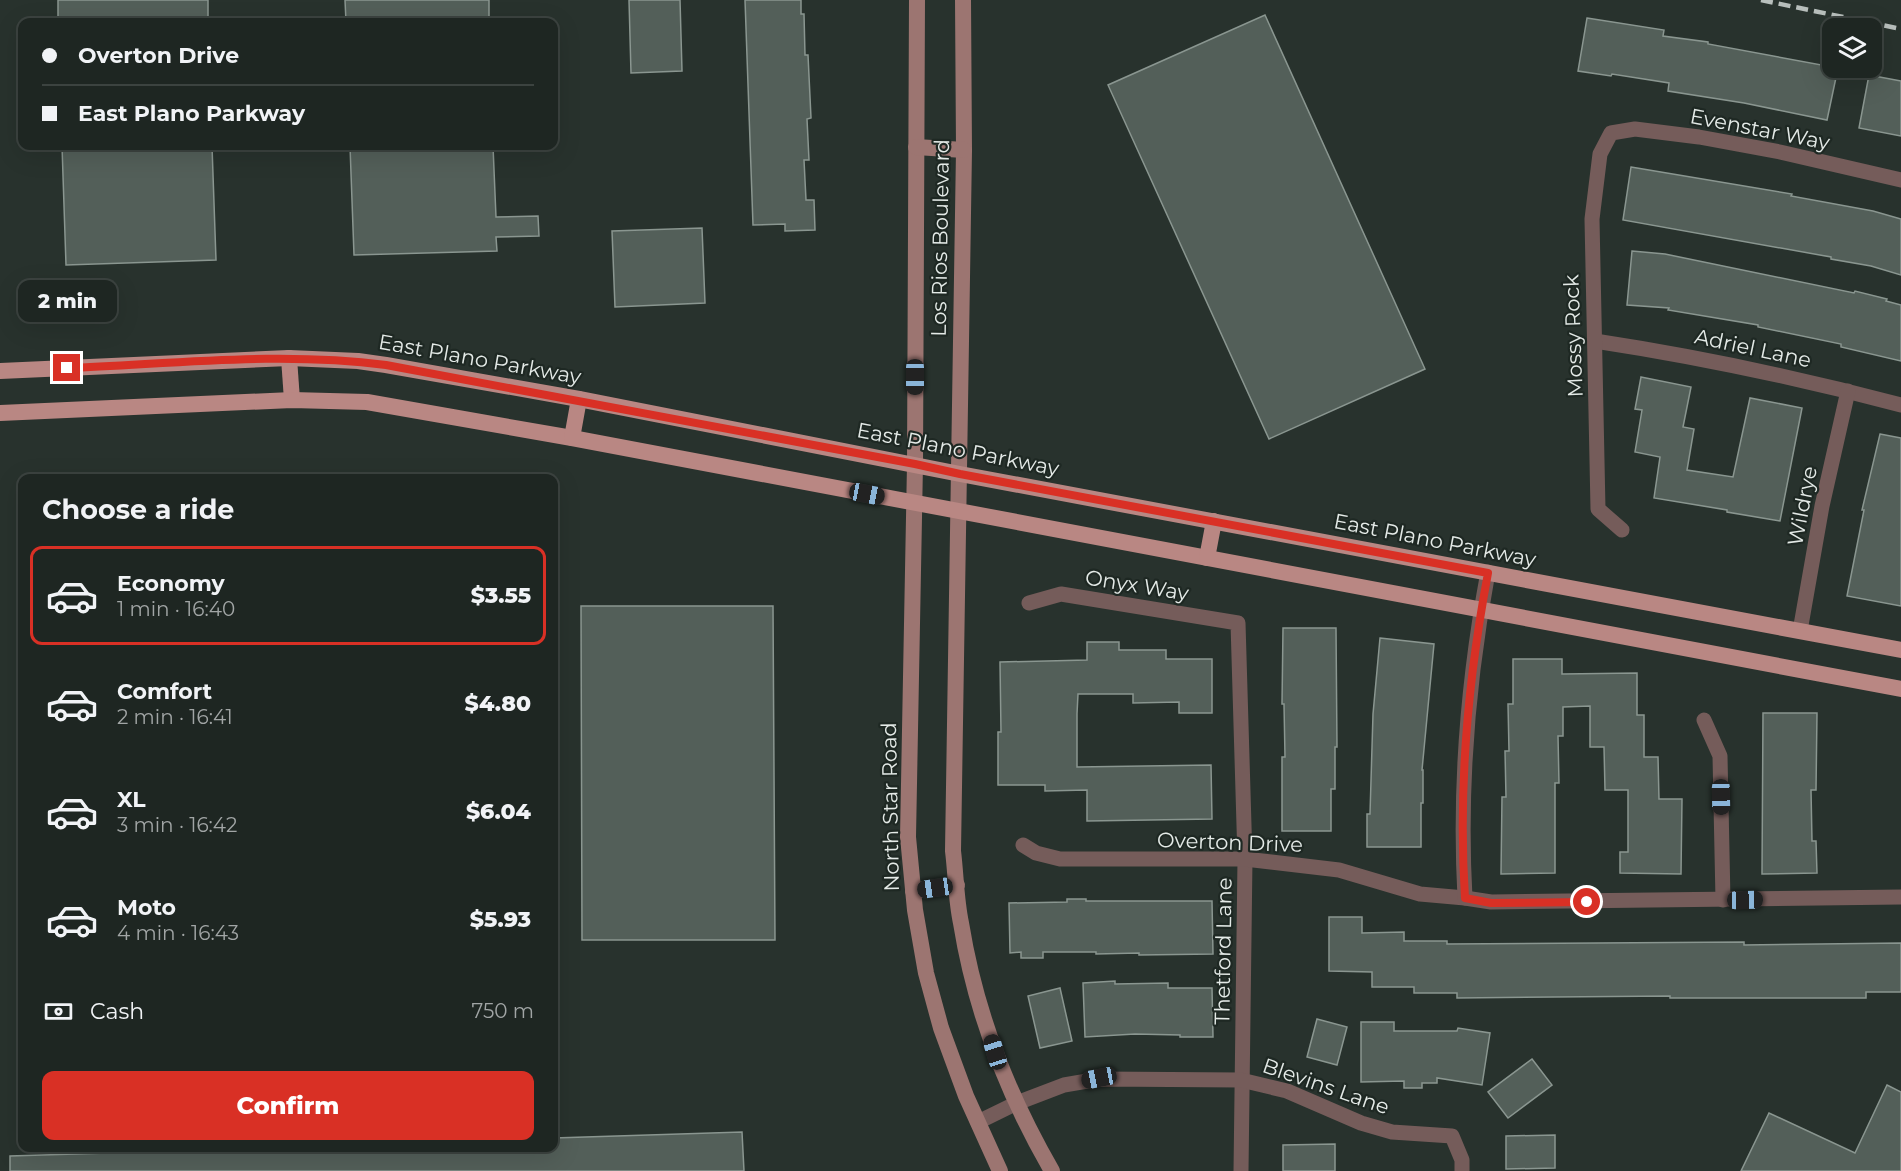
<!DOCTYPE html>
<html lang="en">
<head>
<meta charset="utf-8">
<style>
	:root { --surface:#1e2622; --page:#262e2a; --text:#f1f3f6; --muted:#a1a5a5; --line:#3c4340; --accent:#d93025 }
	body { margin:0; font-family:Montserrat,sans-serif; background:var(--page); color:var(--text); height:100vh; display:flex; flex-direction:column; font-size:22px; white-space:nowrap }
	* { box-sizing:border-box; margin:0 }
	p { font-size:20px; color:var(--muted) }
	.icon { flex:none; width:33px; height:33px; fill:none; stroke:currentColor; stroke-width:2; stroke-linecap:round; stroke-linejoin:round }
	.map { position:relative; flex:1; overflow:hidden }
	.drawer { position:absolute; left:18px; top:474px; width:540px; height:678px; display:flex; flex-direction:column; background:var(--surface); border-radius:12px; box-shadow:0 6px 24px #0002,0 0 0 2px var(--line) }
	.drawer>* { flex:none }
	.top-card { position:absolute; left:18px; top:18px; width:540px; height:132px; border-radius:12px; box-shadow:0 6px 24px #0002,0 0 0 2px var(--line); display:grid; align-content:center; height:132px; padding:0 24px; background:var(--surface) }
	.controls { position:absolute; left:1822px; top:18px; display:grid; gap:12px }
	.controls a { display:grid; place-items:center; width:60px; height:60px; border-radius:12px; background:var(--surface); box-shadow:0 6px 24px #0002,0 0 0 2px var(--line); font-size:30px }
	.end { position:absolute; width:27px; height:27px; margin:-14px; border:8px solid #d93025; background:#fff; box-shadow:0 0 0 3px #fff }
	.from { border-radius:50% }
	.bubble { position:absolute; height:42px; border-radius:12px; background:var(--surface); box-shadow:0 6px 24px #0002,0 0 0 2px var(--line); font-size:20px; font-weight:800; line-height:42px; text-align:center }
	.car { position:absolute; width:18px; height:36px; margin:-18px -9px; border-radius:8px; box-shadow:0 0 4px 2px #0007; background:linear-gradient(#222 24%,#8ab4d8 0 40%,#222 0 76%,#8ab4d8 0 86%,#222 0) }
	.top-card b { display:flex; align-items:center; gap:21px; height:57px; font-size:22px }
	.top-card b+b { border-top:2px solid var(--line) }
	.top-card i { width:15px; height:15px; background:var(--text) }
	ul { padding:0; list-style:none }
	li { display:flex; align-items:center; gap:18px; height:99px; margin:0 12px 9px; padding:0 12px; border:3px solid transparent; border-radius:12px }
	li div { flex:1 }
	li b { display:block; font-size:22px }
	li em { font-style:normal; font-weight:800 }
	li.selected { border-color:var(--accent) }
	li>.icon { width:54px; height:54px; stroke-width:1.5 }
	h2 { padding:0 24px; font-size:27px; line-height:72px }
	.pay { display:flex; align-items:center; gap:15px; height:66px; padding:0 24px; font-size:22px }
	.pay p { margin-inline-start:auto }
	.button { display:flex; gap:12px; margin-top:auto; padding:12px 24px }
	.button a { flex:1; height:69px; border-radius:12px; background:var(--accent); color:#fff; font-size:24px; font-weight:800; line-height:69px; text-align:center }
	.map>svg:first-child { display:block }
	.building { fill:#535f59; stroke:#8a9690; stroke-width:1.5 }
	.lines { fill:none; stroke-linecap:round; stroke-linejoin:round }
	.minor { stroke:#755c5a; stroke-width:15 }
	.secondary { stroke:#9c7571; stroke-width:16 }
	.primary { stroke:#b98783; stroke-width:16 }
	.rail { stroke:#b8bfbc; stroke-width:4.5; stroke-dasharray:12 6; stroke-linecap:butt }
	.route { stroke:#d93025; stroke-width:8 }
	.labels { text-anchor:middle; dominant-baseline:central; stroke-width:4.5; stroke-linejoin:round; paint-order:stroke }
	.street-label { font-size:21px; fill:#e4eae7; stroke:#1e2823 }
</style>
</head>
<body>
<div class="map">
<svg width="1901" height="1171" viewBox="0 0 1901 1171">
	<rect width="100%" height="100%" fill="#28322d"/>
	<g class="building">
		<rect x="58" y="0" width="150" height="22"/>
		<path d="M 345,0 L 489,0 L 489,22 L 346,22 Z"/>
		<path d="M 629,0 L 680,0 L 682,71 L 631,73 Z"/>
		<path d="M 745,0 L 801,0 L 801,14 L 804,14 L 805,55 L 808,55 L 811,118 L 807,119 L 809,160 L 804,160 L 806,200 L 814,200 L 815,230 L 785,231 L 785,224 L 753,225 Z"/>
		<path d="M 1265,15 L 1425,369 L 1269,439 L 1108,85 Z"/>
		<path d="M 1587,18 L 1664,30 L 1663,36 L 1708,42 L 1708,44 L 1838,68 L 1827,120 L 1744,103 L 1668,91 L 1669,83 L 1612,74 L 1611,76 L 1578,71 Z"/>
		<path d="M 1869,75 L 1901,81 L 1901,136 L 1859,128 Z"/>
		<path d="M 62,146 L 212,146 L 216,260 L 66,265 Z"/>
		<path d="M 350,146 L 493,146 L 496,217 L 538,216 L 539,236 L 496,237 L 497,251 L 354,255 Z"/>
		<path d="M 1631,167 L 1792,194 L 1791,196 L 1873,211 L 1901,219 L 1901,275 L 1871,266 L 1831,259 L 1831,257 L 1623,220 Z"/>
		<path d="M 702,228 L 705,303 L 615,307 L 612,231 Z"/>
		<path d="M 1632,251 L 1665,254 L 1854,293 L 1855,291 L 1887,299 L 1886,301 L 1901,305 L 1901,361 L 1841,347 L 1841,344 L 1758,327 L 1758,325 L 1668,310 L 1669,308 L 1627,305 Z"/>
		<path d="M 1641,377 L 1691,387 L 1683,427 L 1694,429 L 1687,470 L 1733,477 L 1750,398 L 1802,408 L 1780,521 L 1727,512 L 1727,510 L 1654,498 L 1660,457 L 1635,452 L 1642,410 L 1635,409 Z"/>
		<path d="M 1880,434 L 1901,438 L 1901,606 L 1847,596 L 1864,510 L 1862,510 Z"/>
		<path d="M 581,606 L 773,606 L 775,940 L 582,940 Z"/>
		<path d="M 1283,628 L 1336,628 L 1337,747 L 1335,747 L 1335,789 L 1331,789 L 1331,831 L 1282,831 L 1282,757 L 1285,757 L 1284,704 L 1282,704 Z"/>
		<path d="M 1380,638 L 1434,644 L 1422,770 L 1423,770 L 1423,803 L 1421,803 L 1421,847 L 1367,847 L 1367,814 L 1370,814 L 1373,714 Z"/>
		<path d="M 1087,642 L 1119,642 L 1119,650 L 1166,650 L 1166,659 L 1212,659 L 1212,713 L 1179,713 L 1179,702 L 1133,703 L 1133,694 L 1078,694 L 1077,714 L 1077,767 L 1211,765 L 1212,819 L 1087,821 L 1087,790 L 1045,791 L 1045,785 L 998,785 L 998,732 L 1001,732 L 1000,662 L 1087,660 Z"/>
		<path d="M 1513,659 L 1562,659 L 1562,674 L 1637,673 L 1637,715 L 1644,715 L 1644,757 L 1658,757 L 1659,799 L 1682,799 L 1681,874 L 1620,873 L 1620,852 L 1628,852 L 1628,790 L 1605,790 L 1604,747 L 1590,747 L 1590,706 L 1563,707 L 1563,736 L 1558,736 L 1559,783 L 1555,783 L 1555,873 L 1501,874 L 1502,797 L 1506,797 L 1505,751 L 1509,751 L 1508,704 L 1513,704 Z"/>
		<path d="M 1763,713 L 1817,713 L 1816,790 L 1811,790 L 1812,841 L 1816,841 L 1817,873 L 1762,874 Z"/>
		<path d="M 1067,899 L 1086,899 L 1086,901 L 1212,901 L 1213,954 L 1139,955 L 1139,953 L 1096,954 L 1096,952 L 1043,952 L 1043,958 L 1021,958 L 1021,952 L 1010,953 L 1009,903 L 1067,902 Z"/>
		<path d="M 1329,917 L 1362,917 L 1362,933 L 1404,932 L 1404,941 L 1447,941 L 1447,944 L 1744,942 L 1744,945 L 1901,943 L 1901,992 L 1866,992 L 1866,998 L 1670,998 L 1670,996 L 1457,998 L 1457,993 L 1414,993 L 1414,987 L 1372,987 L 1372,972 L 1329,971 Z"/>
		<path d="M 1115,981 L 1115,984 L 1168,983 L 1168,988 L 1212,988 L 1213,1037 L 1180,1037 L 1180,1035 L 1135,1034 L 1085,1037 L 1083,983 Z"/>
		<path d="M 1060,988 L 1072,1041 L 1040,1048 L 1028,996 Z"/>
		<path d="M 1317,1019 L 1347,1027 L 1337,1065 L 1307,1057 Z"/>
		<path d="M 1361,1022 L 1394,1022 L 1394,1031 L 1457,1031 L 1458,1028 L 1490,1033 L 1482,1085 L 1437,1078 L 1437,1083 L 1422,1083 L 1422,1088 L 1404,1088 L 1404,1081 L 1361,1082 Z"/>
		<path d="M 1532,1059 L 1552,1085 L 1508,1118 L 1488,1092 Z"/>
		<path d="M 1887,1085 L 1901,1092 L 1901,1171 L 1741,1171 L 1769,1113 L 1855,1153 Z"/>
		<path d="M 742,1132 L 744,1171 L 10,1171 L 10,1156 L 274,1148 L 554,1148 L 554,1138 Z"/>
		<path d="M 1555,1135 L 1555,1168 L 1506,1169 L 1506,1136 Z"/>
		<path d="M 1335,1144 L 1335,1171 L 1283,1171 L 1283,1145 Z"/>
	</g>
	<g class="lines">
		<g class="minor">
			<path d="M 1595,341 C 1700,357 1799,378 1901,405"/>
			<path d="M 1622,530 L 1598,509 L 1592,219 L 1600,154 L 1611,133 L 1635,129 L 1699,137 L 1780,152 L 1901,180"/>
			<path d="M 1029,603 L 1061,594 L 1238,623 L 1245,859 L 1241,1171"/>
			<path d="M 1800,631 L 1822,506 L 1848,391"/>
			<path d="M 1704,720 L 1720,756 L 1723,900"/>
			<path d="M 1023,845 L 1036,853 L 1060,859 L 1245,859 L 1339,870 L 1420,894 L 1465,898 L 1491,902 L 1901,897"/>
			<path d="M 1465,898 C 1459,790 1468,679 1488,572"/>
			<path d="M 978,1122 L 1017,1103 L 1064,1085 L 1099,1079 L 1241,1080 L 1287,1091 L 1361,1123 L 1392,1132 L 1452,1136 L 1462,1160 L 1462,1171"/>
		</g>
		<g class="secondary">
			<path d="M 917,0 L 915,464 L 908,837 L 915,910 L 926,973 L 941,1028 L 966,1096 L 1000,1171"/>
			<path d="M 963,0 L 964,150 L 953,851 C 956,875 956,900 961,923 C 975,1010 1008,1095 1052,1171"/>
			<path d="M 916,147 L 964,150"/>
			<path d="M 913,891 L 957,885"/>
		</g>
		<g class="primary">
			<path d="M 289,358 L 292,400"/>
			<path d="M 0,371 L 289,358 L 358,361 L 386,365 L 579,399 L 960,474 L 1901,650"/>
			<path d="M 0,413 L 292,400 L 367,402 L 572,438 L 1901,689"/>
			<path d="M 572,438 L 579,399"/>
			<path d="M 1207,558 L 1214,521"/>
		</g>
		<path class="rail" d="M 1761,0 L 1901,29"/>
	</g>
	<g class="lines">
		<path class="route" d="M 67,368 C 172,364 280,351 386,365 L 915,464 L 960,474 L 1488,573 C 1468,679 1458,790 1465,898 L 1491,903 L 1587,902"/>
	</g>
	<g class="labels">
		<g class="street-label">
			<text transform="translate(1760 129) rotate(11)">Evenstar Way</text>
			<text transform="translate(940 238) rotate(-89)">Los Rios Boulevard</text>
			<text transform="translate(1573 336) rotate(-92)">Mossy Rock</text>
			<text transform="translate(1753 348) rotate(12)">Adriel Lane</text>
			<text transform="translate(480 359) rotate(10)">East Plano Parkway</text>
			<text transform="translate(958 449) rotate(11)">East Plano Parkway</text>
			<text transform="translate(1802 506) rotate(-79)">Wildrye</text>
			<text transform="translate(1435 540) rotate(11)">East Plano Parkway</text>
			<text transform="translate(1137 585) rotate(9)">Onyx Way</text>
			<text transform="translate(890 807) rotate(-91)">North Star Road</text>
			<text transform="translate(1230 842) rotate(2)">Overton Drive</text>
			<text transform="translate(1223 951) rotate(-89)">Thetford Lane</text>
			<text transform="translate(1326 1086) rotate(19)">Blevins Lane</text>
		</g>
	</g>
</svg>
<div class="controls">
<a><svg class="icon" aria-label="layers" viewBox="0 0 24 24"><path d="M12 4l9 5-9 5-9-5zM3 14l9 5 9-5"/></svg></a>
</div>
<i class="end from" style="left:1587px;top:902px"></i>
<i class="end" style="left:67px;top:368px"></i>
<div class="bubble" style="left:18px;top:280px;width:99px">2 min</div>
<i class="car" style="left:915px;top:377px;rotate:180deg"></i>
<i class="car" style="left:867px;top:494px;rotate:101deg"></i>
<i class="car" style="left:1721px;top:797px;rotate:179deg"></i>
<i class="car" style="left:935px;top:888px;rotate:262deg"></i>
<i class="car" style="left:1745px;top:900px;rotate:89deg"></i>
<i class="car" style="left:995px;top:1052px;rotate:343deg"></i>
<i class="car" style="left:1099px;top:1078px;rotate:259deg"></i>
<div class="top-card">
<b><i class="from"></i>Overton Drive</b>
<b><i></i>East Plano Parkway</b>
</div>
<section class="drawer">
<h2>Choose a ride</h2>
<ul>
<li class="selected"><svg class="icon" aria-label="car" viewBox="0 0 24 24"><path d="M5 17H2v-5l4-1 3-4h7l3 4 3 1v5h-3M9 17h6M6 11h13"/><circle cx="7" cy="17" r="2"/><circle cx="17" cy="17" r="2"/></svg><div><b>Economy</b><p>1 min · 16:40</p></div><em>$3.55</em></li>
<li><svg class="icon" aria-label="car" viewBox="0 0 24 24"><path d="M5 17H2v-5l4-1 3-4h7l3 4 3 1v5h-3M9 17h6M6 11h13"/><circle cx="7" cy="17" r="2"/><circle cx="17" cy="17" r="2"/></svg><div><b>Comfort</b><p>2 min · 16:41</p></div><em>$4.80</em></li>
<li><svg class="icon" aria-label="car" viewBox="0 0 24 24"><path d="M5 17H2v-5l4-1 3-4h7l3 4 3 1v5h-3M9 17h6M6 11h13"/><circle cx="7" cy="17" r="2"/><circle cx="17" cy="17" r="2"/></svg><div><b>XL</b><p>3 min · 16:42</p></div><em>$6.04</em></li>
<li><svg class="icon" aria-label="car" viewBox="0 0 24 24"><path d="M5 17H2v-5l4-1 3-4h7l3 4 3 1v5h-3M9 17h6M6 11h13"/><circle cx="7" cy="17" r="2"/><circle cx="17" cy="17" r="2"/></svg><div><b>Moto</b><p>4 min · 16:43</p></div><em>$5.93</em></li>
</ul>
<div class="pay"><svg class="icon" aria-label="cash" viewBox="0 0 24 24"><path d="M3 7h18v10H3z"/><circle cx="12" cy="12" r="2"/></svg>Cash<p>750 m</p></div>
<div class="button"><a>Confirm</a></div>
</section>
</div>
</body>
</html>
